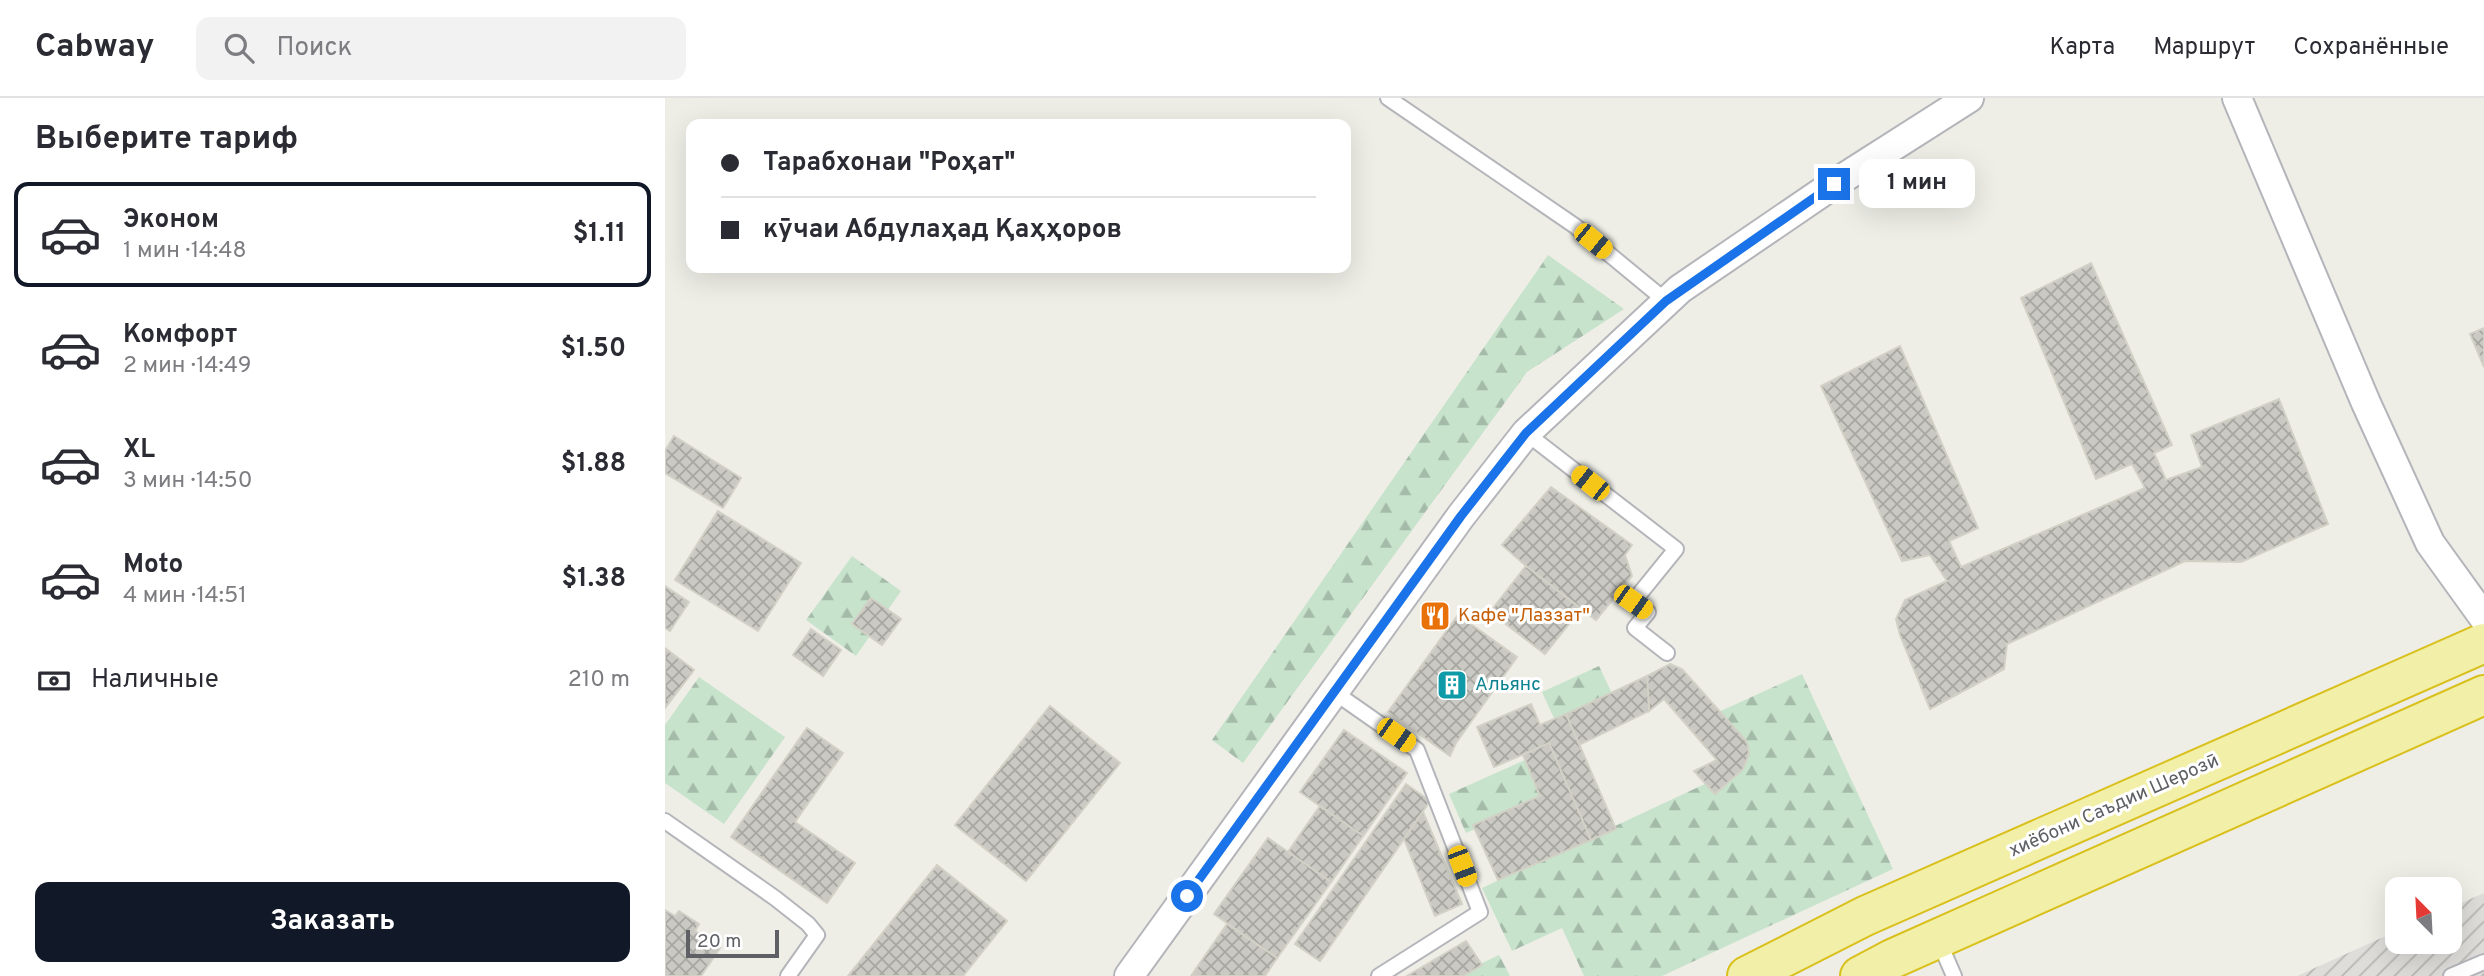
<!DOCTYPE html>
<html lang="ru">
<head>
<meta charset="utf-8">
<style>
	:root { --surface:#fff; --page:#f2f2f3; --text:#2b2b33; --muted:#7c7c81; --line:#e1e1e2; --accent:#111827 }
	body { margin:0; font-family:Overpass,sans-serif; background:var(--page); color:var(--text); height:100vh; display:flex; flex-direction:column; font-size:26px; white-space:nowrap }
	* { box-sizing:border-box; margin:0 }
	p { font-size:23px; color:var(--muted) }
	.icon { flex:none; width:38px; height:38px; fill:none; stroke:currentColor; stroke-width:2; stroke-linecap:round; stroke-linejoin:round }
	.map { position:relative; flex:1; overflow:hidden }
	.panel { display:flex; flex-direction:column; background:var(--surface); width:665px }
	.panel>* { flex:none }
	.guide { position:absolute; left:21px; top:21px; width:665px; height:154px; border-radius:14px; box-shadow:0 7px 28px #0002; display:grid; align-content:center; height:154px; padding:0 35px; background:var(--surface) }
	.needle { width:46px; rotate:336deg }
	.tools { position:absolute; left:1720px; top:779px; display:grid; gap:14px }
	.tools a { display:grid; place-items:center; width:77px; height:77px; border-radius:14px; background:var(--surface); box-shadow:0 7px 28px #0002; font-size:35px }
	.scale { position:absolute; left:21px; bottom:18px; width:93px; box-sizing:border-box; padding-left:7px; border:4px solid #5e6065; border-top:0; font-size:19px; line-height:24px; white-space:nowrap; color:#5e6065; -webkit-text-stroke:5px #fff; paint-order:stroke }
	.end { position:absolute; width:32px; height:32px; margin:-16px; border:9px solid #1a73e8; background:#fff; box-shadow:0 0 0 4px #fff }
	.from { border-radius:50% }
	.bubble { position:absolute; height:49px; border-radius:14px; background:var(--surface); box-shadow:0 7px 28px #0002; font-size:23px; font-weight:700; line-height:49px; text-align:center }
	.car { position:absolute; width:21px; height:42px; margin:-21px -10px; border-radius:9px; box-shadow:0 0 5px 2px #0007; background:linear-gradient(#f5c518 24%,#345 0 40%,#f5c518 0 76%,#345 0 86%,#f5c518 0) }
	.guide b { display:flex; align-items:center; gap:24px; height:66px; font-size:26px }
	.guide b+b { border-top:2px solid var(--line) }
	.guide i { width:18px; height:18px; background:var(--text) }
	ul { padding:0; list-style:none }
	li { display:flex; align-items:center; gap:21px; height:105px; margin:0 14px 10px; padding:0 21px; border:4px solid transparent; border-radius:14px }
	li div { flex:1 }
	li b { display:block; font-size:26px }
	li em { font-style:normal; font-weight:700 }
	li.current { border-color:var(--accent) }
	li>.icon { width:63px; height:63px; stroke-width:1.5 }
	h2 { padding:0 35px; font-size:32px; line-height:84px }
	.pay { display:flex; align-items:center; gap:18px; height:77px; padding:0 35px; font-size:26px }
	.pay p { margin-inline-start:auto }
	.cta { display:flex; gap:14px; margin-top:auto; padding:14px 35px }
	.cta a { flex:1; height:80px; border-radius:14px; background:var(--accent); color:#fff; font-size:28px; font-weight:700; line-height:80px; text-align:center }
	header { display:flex; align-items:center; gap:42px; box-sizing:border-box; height:98px; padding:0 35px; background:var(--surface); border-bottom:2px solid var(--line) }
	header strong { font-size:33px }
	nav { display:flex; gap:38px; margin-inline-start:auto; font-size:24px }
	.search { width:490px; height:63px; background:var(--page); display:flex; align-items:center; gap:18px; box-sizing:border-box; padding:0 24px; border-radius:14px; color:var(--muted); font-size:26px }
	main { display:flex; flex:1; min-height:0 }
	.map>svg:first-child { display:block }
	.industrial { fill:url(#industrial-furrows) }
	.forest { fill:url(#forest-firs) }
	.building { fill:url(#building-cross-hatch); stroke:#d3d1c6; stroke-width:2 }
	.lines { fill:none; stroke-linecap:round; stroke-linejoin:round }
	.service-casing { stroke:#b4b5ba; stroke-width:18 }
	.minor-casing { stroke:#b4b5ba; stroke-width:32 }
	.trunk-casing { stroke:#d9c01d; stroke-width:42 }
	.service { stroke:#fff; stroke-width:14 }
	.minor { stroke:#fff; stroke-width:28 }
	.trunk { stroke:#f2f0a8; stroke-width:38 }
	.route { stroke:#1a73e8; stroke-width:9 }
	.labels { text-anchor:middle; dominant-baseline:central; stroke-width:6; stroke-linejoin:round; paint-order:stroke }
	.food-label { font-size:19px; fill:#c56008; stroke:#fff; text-anchor:start }
	.culture-label { font-size:19px; fill:#0d838f; stroke:#fff; text-anchor:start }
	.street-label { font-size:19px; fill:#5e6065; stroke:#fff }
</style>
</head>
<body>
<header>
<strong>Cabway</strong>
<div class="search"><svg class="icon" aria-label="search" viewBox="0 0 24 24"><circle cx="10" cy="10" r="6"/><path d="M15 15l6 6"/></svg>Поиск</div>
<nav><a>Карта</a><a>Маршрут</a><a>Сохранённые</a></nav>
</header>
<main>
<section class="panel">
<h2>Выберите тариф</h2>
<ul>
<li class="current"><svg class="icon" aria-label="car" viewBox="0 0 24 24"><path d="M5 17H2v-5l4-1 3-4h7l3 4 3 1v5h-3M9 17h6M6 11h13"/><circle cx="7" cy="17" r="2"/><circle cx="17" cy="17" r="2"/></svg><div><b>Эконом</b><p>1 мин · 14:48</p></div><em>$1.11</em></li>
<li><svg class="icon" aria-label="car" viewBox="0 0 24 24"><path d="M5 17H2v-5l4-1 3-4h7l3 4 3 1v5h-3M9 17h6M6 11h13"/><circle cx="7" cy="17" r="2"/><circle cx="17" cy="17" r="2"/></svg><div><b>Комфорт</b><p>2 мин · 14:49</p></div><em>$1.50</em></li>
<li><svg class="icon" aria-label="car" viewBox="0 0 24 24"><path d="M5 17H2v-5l4-1 3-4h7l3 4 3 1v5h-3M9 17h6M6 11h13"/><circle cx="7" cy="17" r="2"/><circle cx="17" cy="17" r="2"/></svg><div><b>XL</b><p>3 мин · 14:50</p></div><em>$1.88</em></li>
<li><svg class="icon" aria-label="car" viewBox="0 0 24 24"><path d="M5 17H2v-5l4-1 3-4h7l3 4 3 1v5h-3M9 17h6M6 11h13"/><circle cx="7" cy="17" r="2"/><circle cx="17" cy="17" r="2"/></svg><div><b>Moto</b><p>4 мин · 14:51</p></div><em>$1.38</em></li>
</ul>
<div class="pay"><svg class="icon" aria-label="cash" viewBox="0 0 24 24"><path d="M3 7h18v10H3z"/><circle cx="12" cy="12" r="2"/></svg>Наличные<p>210 m</p></div>
<div class="cta"><a>Заказать</a></div>
</section>
<div class="map">
<svg width="1819" height="878" viewBox="0 0 1819 878">
	<defs>
		<pattern id="industrial-furrows" width="10" height="10" patternUnits="userSpaceOnUse" patternTransform="scale(1.75)"><rect width="10" height="10" fill="#deddd9"/><path d="M-1 1l2-2M0 10L10 0M9 11l2-2" fill="none" stroke="#b7b7b4"/></pattern>
		<pattern id="forest-firs" width="22" height="20" patternUnits="userSpaceOnUse" patternTransform="scale(1.75)"><rect width="22" height="20" fill="#c7e3cc"/><path d="M5 1l3.5 6h-7zM16 11l3.5 6h-7z" fill="#a5bba9"/></pattern>
		<pattern id="building-cross-hatch" width="8" height="8" patternUnits="userSpaceOnUse" patternTransform="scale(1.75)"><rect width="8" height="8" fill="#cac9c3"/><path d="M0 0l8 8M0 8l8-8" fill="none" stroke="#a7a7a2"/></pattern>
	</defs>
	<rect width="100%" height="100%" fill="#eeeee7"/>
	<path class="industrial" d="M 1819,795 L 1819,878 L 1632,878 L 1732,833 L 1732,844 L 1785,844 L 1785,810 Z"/>
	<g class="forest">
		<path d="M 883,157 L 959,211 L 862,274 L 578,665 L 547,642 Z"/>
		<path d="M 187,458 L 236,493 L 191,558 L 141,522 Z"/>
		<path d="M 934,568 L 950,602 L 893,629 L 877,594 Z"/>
		<path d="M 1137,576 L 1228,771 L 997,878 L 919,878 L 897,830 L 847,853 L 817,790 L 1072,671 L 1047,617 Z"/>
		<path d="M 34,579 L 120,639 L 59,726 L 0,685 L 0,627 Z"/>
		<path d="M 871,657 L 888,697 L 801,735 L 784,696 Z"/>
		<path d="M 834,857 L 845,878 L 790,878 Z"/>
	</g>
	<g class="building">
		<path d="M 1426,165 L 1507,347 L 1489,355 L 1501,382 L 1537,369 L 1526,337 L 1614,301 L 1663,426 L 1576,464 L 1520,463 L 1342,546 L 1339,571 L 1265,611 L 1235,537 L 1231,521 L 1240,502 L 1282,483 L 1265,457 L 1237,463 L 1156,288 L 1235,248 L 1313,430 L 1284,443 L 1296,469 L 1480,390 L 1467,366 L 1431,381 L 1356,200 Z"/>
		<path d="M 1819,230 L 1819,269 L 1805,236 Z"/>
		<path d="M 9,338 L 76,380 L 58,410 L 0,375 L 0,353 Z"/>
		<path d="M 886,389 L 967,447 L 960,457 L 967,478 L 931,522 L 861,468 L 837,447 Z"/>
		<path d="M 53,413 L 136,465 L 93,533 L 10,482 Z"/>
		<path d="M 861,468 L 916,511 L 880,556 L 825,514 Z"/>
		<path d="M 0,488 L 24,504 L 5,533 L 0,530 Z"/>
		<path d="M 206,500 L 236,521 L 217,547 L 187,526 Z"/>
		<path d="M 793,517 L 852,559 L 791,645 L 785,658 L 723,614 Z"/>
		<path d="M 146,531 L 176,552 L 158,578 L 128,557 Z"/>
		<path d="M 0,550 L 29,572 L 0,610 Z"/>
		<path d="M 1005,566 L 1017,571 L 1082,644 L 1084,656 L 1078,671 L 1050,696 L 1029,673 L 1052,662 L 999,601 L 984,613 L 982,578 Z"/>
		<path d="M 982,578 L 984,613 L 914,647 L 901,616 Z"/>
		<path d="M 866,606 L 875,627 L 901,616 L 951,731 L 926,742 L 884,645 L 829,669 L 812,629 Z"/>
		<path d="M 385,608 L 455,665 L 361,783 L 290,727 Z"/>
		<path d="M 142,630 L 178,655 L 130,724 L 190,765 L 162,805 L 66,739 Z"/>
		<path d="M 679,632 L 742,675 L 698,738 L 635,694 Z"/>
		<path d="M 884,645 L 926,742 L 833,782 L 808,727 L 875,698 L 858,657 Z"/>
		<path d="M 741,686 L 765,703 L 655,863 L 630,846 Z"/>
		<path d="M 655,708 L 698,738 L 666,784 L 623,754 Z"/>
		<path d="M 758,714 L 797,806 L 770,818 L 739,741 Z"/>
		<path d="M 603,740 L 666,784 L 612,860 L 549,816 Z"/>
		<path d="M 272,767 L 342,823 L 298,878 L 183,878 Z"/>
		<path d="M 0,812 L 10,818 L 14,813 L 34,826 L 30,833 L 55,850 L 36,878 L 0,878 Z"/>
		<path d="M 562,826 L 612,860 L 600,878 L 526,878 Z"/>
		<path d="M 801,843 L 817,867 L 798,878 L 742,878 Z"/>
	</g>
	<g class="lines">
		<g class="service-casing">
			<g id="service">
				<path d="M 723,0 L 910,128 L 1001,203"/>
				<path d="M 861,335 L 1011,451 L 968,504 L 983,514 L 970,530 L 1002,555"/>
				<path d="M 669,594 L 752,652 L 815,814 L 714,878"/>
				<path d="M 0,723 L 110,800 L 143,826 L 152,837 L 123,878"/>
				<path d="M 1273,841 L 1289,878"/>
				<path d="M 1786,878 L 1819,864"/>
			</g>
		</g>
		<g class="minor-casing">
			<g id="minor">
				<path d="M 1572,0 L 1701,305 L 1765,445 L 1819,520"/>
				<path d="M 464,878 L 796,418 L 861,335 L 1015,191 L 1169,86 L 1304,0"/>
			</g>
		</g>
		<g class="trunk-casing">
			<g id="trunk">
				<path d="M 1082,878 L 1200,818 L 1819,545"/>
				<path d="M 1195,878 L 1227,861 L 1819,597"/>
			</g>
		</g>
		<use href="#service" class="service"/>
		<use href="#minor" class="minor"/>
		<use href="#trunk" class="trunk"/>
	</g>
	<g class="lines">
		<path class="route" d="M 522,798 L 796,418 L 861,335 L 1001,203 L 1169,86"/>
	</g>
	<defs>
		<g id="restaurant-square" transform="scale(1.575)"><rect x="-9" y="-9" width="18" height="18" rx="4" fill="#e8710a" stroke="#fff"/><path d="M-5-6h1v4h1v-4h1v4h1v-4h1v5L-1.5 .5V6h-2V.5L-5-1ZM5-6V6H3V1.5H1.5Q1.5-4 5-6Z" fill="#fff"/></g>
		<g id="building-square" transform="scale(1.575)"><rect x="-9" y="-9" width="18" height="18" rx="4" fill="#0f9aa8" stroke="#fff"/><path d="M-4-6H4V6H1V3H-1V6H-4ZM-2.5-4.3h1.7v1.8h-1.7ZM.8-4.3h1.7v1.8H.8ZM-2.5-1h1.7V.8h-1.7ZM.8-1h1.7V.8H.8Z" fill="#fff"/></g>
	</defs>
	<g fill-rule="evenodd">
		<use href="#restaurant-square" x="770" y="518"/>
		<use href="#building-square" x="787" y="587"/>
	</g>
	<g class="labels">
		<g class="food-label">
			<text x="793" y="518">Кафе "Лаззат"</text>
		</g>
		<g class="culture-label">
			<text x="810" y="587">Альянс</text>
		</g>
		<g class="street-label">
			<text transform="translate(1449 708) rotate(-24)">хиёбони Саъдии Шерозӣ</text>
		</g>
	</g>
</svg>
<div class="tools">
<a><svg class="needle" viewBox="-14 -14 28 28"><path d="M0-13l5 13h-10z" fill="#e53935"/><path d="M0 13l5-13h-10z" fill="#7c7c81"/></svg></a>
</div>
<div class="scale">20 m</div>
<i class="end from" style="left:522px;top:798px"></i>
<i class="end" style="left:1169px;top:86px"></i>
<div class="bubble" style="left:1194px;top:61px;width:116px">1 мин</div>
<i class="car" style="left:928px;top:143px;rotate:129deg"></i>
<i class="car" style="left:925px;top:385px;rotate:308deg"></i>
<i class="car" style="left:968px;top:504px;rotate:125deg"></i>
<i class="car" style="left:731px;top:637px;rotate:125deg"></i>
<i class="car" style="left:797px;top:768px;rotate:159deg"></i>
<div class="guide">
<b><i class="from"></i>Тарабхонаи &quot;Роҳат&quot;</b>
<b><i></i>кӯчаи Абдулаҳад Қаҳҳоров</b>
</div>
</div>
</main>
</body>
</html>
